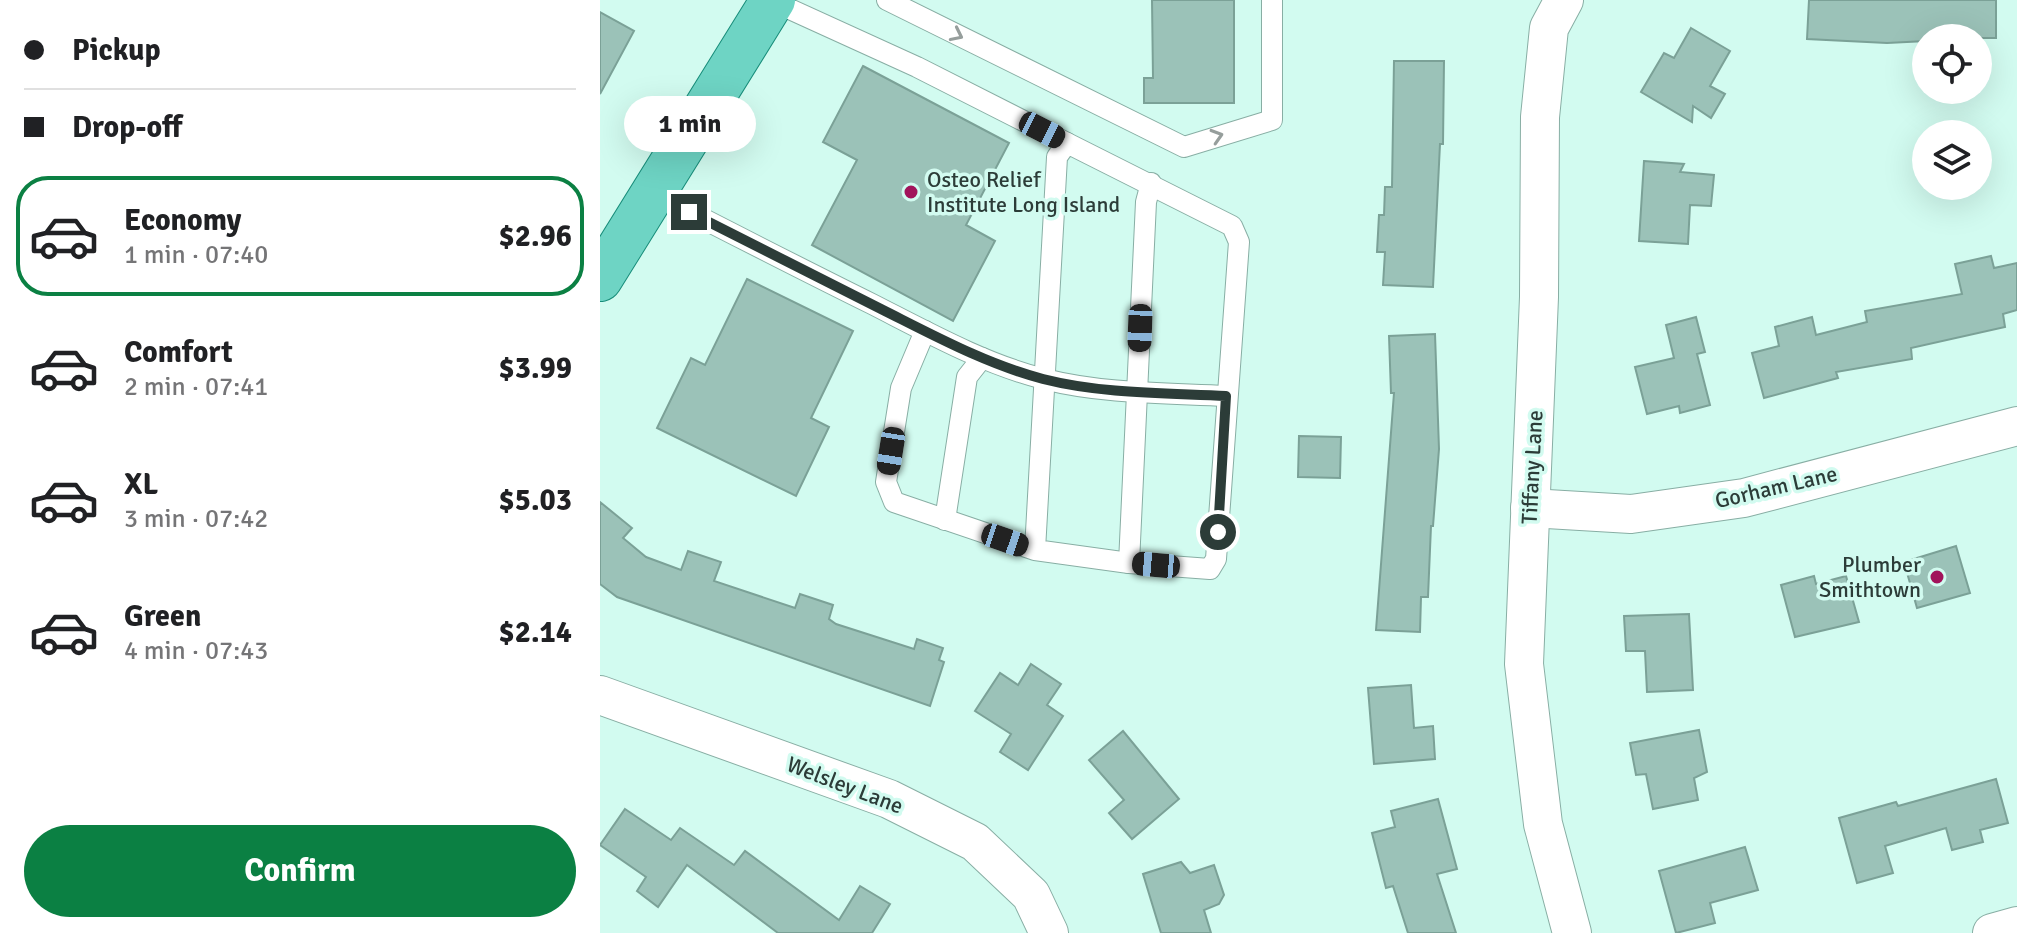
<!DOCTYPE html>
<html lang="en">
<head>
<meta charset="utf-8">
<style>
	:root { --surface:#fff; --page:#f2f2f2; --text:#202124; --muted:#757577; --line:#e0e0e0; --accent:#0b8043 }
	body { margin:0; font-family:Signika,sans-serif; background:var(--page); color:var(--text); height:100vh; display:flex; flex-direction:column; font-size:30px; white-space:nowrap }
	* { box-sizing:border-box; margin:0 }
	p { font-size:26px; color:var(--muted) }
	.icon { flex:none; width:44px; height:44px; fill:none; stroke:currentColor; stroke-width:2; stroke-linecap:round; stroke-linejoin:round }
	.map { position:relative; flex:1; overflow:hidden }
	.side { display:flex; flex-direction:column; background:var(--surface); width:600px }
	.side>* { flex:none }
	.guide { display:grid; align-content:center; height:176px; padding:0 24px; background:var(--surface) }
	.fabs { position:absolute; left:1312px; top:24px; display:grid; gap:16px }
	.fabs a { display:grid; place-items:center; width:80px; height:80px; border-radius:50%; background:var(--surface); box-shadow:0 8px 32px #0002; font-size:40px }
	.end { position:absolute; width:36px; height:36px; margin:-18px; border:10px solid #2c3c38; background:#fff; box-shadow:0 0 0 4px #fff }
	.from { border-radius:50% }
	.bubble { position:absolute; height:56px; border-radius:28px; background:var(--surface); box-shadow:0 8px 32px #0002; font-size:26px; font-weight:700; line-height:56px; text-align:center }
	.car { position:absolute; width:24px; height:48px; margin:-24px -12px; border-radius:10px; box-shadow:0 0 6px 2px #0007; background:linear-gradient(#222 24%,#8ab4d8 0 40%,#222 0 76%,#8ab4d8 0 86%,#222 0) }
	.guide b { display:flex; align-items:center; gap:28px; height:76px; font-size:30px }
	.guide b+b { border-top:2px solid var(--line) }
	.guide i { width:20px; height:20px; background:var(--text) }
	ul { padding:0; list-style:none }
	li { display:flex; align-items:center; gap:24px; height:120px; margin:0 16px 12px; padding:0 8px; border:4px solid transparent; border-radius:32px }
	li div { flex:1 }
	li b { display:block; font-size:30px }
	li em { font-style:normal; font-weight:700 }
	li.active { border-color:var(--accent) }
	li>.icon { width:72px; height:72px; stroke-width:1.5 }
	.primary-button { display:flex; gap:16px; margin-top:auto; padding:16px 24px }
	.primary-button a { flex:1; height:92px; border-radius:48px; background:var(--accent); color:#fff; font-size:32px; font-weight:700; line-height:92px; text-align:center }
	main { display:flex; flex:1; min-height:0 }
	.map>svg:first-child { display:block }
	.building { fill:#9bc2b8; stroke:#7ba197; stroke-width:2 }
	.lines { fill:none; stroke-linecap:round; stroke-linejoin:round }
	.service-casing { stroke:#88aea4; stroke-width:22 }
	.minor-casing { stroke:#88aea4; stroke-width:40 }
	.primary-casing { stroke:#188d7a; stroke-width:46 }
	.service { stroke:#fff; stroke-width:20 }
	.minor { stroke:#fff; stroke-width:38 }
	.primary { stroke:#6ed4c4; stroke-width:44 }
	.oneway { stroke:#969e9c }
	.route { stroke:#2c3c38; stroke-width:10 }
	.poi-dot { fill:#a1145b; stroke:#d2fbf0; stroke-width:3 }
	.labels { text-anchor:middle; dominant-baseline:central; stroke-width:7; stroke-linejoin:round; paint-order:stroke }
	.poi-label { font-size:22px; fill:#2c3c38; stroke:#d2fbf0; text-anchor:start }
	.street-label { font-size:22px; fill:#2c3c38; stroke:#d2fbf0 }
</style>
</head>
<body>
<main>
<section class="side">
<div class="guide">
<b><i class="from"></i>Pickup</b>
<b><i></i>Drop-off</b>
</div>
<ul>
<li class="active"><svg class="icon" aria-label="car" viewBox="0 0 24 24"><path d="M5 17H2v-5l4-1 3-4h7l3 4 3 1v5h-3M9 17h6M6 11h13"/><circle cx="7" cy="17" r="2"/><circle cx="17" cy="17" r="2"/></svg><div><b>Economy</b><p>1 min · 07:40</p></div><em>$2.96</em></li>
<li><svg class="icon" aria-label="car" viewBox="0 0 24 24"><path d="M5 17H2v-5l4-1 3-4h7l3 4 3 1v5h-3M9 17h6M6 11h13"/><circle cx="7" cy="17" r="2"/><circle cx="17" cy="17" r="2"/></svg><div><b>Comfort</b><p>2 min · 07:41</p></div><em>$3.99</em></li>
<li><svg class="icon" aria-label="car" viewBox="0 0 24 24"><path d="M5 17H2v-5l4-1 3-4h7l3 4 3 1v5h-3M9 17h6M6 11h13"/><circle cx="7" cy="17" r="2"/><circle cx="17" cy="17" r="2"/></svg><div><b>XL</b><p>3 min · 07:42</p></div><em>$5.03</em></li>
<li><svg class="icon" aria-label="car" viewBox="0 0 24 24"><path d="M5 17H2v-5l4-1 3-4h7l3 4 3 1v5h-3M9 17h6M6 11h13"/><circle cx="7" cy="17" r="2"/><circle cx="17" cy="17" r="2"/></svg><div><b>Green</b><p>4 min · 07:43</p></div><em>$2.14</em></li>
</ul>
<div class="primary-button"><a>Confirm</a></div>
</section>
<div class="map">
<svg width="1417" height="933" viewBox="0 0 1417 933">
	<rect width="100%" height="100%" fill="#d2fbf0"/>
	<g class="building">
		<path d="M 552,0 L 634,0 L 634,103 L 544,103 L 544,78 L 553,78 Z"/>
		<path d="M 1209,0 L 1396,0 L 1396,38 L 1326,38 L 1326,41 L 1287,43 L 1207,39 Z"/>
		<path d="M 0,12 L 34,31 L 0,94 Z"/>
		<path d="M 1091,28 L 1130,51 L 1110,86 L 1125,94 L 1111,118 L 1093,106 L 1092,122 L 1041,92 L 1064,53 L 1074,58 Z"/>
		<path d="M 794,61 L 844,61 L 843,144 L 840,144 L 833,287 L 783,285 L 785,252 L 777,252 L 779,215 L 784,215 L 785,187 L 792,187 Z"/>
		<path d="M 263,66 L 409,143 L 366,225 L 395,241 L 353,321 L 212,245 L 257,160 L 223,142 Z"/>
		<path d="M 1044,161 L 1084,164 L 1080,172 L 1114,175 L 1111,206 L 1090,205 L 1088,244 L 1039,241 Z"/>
		<path d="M 1391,256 L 1394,268 L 1417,263 L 1417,310 L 1403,314 L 1405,327 L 1311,348 L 1312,359 L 1236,372 L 1238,378 L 1164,398 L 1152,353 L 1179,346 L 1175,327 L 1212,317 L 1216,335 L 1267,322 L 1265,311 L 1362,294 L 1355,264 Z"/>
		<path d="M 147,279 L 253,331 L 211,418 L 229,427 L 196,496 L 57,428 L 91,358 L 105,365 Z"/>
		<path d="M 1096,317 L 1105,352 L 1097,354 L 1110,405 L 1080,413 L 1079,406 L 1047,414 L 1035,367 L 1074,358 L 1066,325 Z"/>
		<path d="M 835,334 L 839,449 L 833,526 L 831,526 L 828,597 L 821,597 L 820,632 L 776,630 L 794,393 L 791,393 L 789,336 Z"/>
		<path d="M 699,436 L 741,437 L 740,478 L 698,477 Z"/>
		<path d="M 0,502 L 32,528 L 23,538 L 46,557 L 81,570 L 88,551 L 121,562 L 114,581 L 195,608 L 200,594 L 233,605 L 229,619 L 236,624 L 314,649 L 317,639 L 343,648 L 339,660 L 344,662 L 330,706 L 17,597 L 0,584 Z"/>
		<path d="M 1356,546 L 1370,593 L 1317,608 L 1304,562 Z"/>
		<path d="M 1214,576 L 1216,584 L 1246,576 L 1259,622 L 1195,637 L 1181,585 Z"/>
		<path d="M 1089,614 L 1093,690 L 1047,692 L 1045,651 L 1026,651 L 1024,616 Z"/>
		<path d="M 431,664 L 461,684 L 447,705 L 463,716 L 428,770 L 400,752 L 411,734 L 375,711 L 400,673 L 418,685 Z"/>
		<path d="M 811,685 L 814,728 L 833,726 L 835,759 L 774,764 L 768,688 Z"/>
		<path d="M 1099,730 L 1107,772 L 1094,778 L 1098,800 L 1053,809 L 1046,774 L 1036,775 L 1030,743 Z"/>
		<path d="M 523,731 L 579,799 L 532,839 L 509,813 L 524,800 L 489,760 Z"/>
		<path d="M 1396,779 L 1408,823 L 1380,830 L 1383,842 L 1352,850 L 1346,828 L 1285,846 L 1293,873 L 1257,883 L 1239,818 L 1296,802 L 1298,806 Z"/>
		<path d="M 838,799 L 857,869 L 837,874 L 856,933 L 808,933 L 793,886 L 786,888 L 772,833 L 795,827 L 791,811 Z"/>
		<path d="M 25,809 L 71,840 L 80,828 L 134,865 L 145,851 L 239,920 L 260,886 L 290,904 L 272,933 L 178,933 L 87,865 L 58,907 L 37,891 L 46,877 L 0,845 Z"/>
		<path d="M 1145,847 L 1158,890 L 1110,903 L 1115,923 L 1076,933 L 1059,871 Z"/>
		<path d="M 581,862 L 590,873 L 614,865 L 624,895 L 619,904 L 604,910 L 611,933 L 561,933 L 543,874 Z"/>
	</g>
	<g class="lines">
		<g class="service-casing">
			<g id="service">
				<path d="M 287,0 L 584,147 L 672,120 L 672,0"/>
				<path d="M 172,1 L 317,67 L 467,143"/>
				<path d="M 55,194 C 127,231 199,268 272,304 C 327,332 384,364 444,379 C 503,394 566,393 626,396"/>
				<path d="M 325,331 L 301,388 L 286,482 L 294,502 L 435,550 L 529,563 L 610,569 L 616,559 L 639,242 L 632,226 L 467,143 L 457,157 L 435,550"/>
				<path d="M 345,520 L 367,377 L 382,358"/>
				<path d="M 529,563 L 546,202 L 551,183"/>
			</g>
		</g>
		<g class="minor-casing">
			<g id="minor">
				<path d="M 964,0 L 949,28 L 940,117 L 939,297 L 924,664 L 943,824 L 972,933"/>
				<path d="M 930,508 L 1031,514 L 1144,498 L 1417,426"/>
				<path d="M 0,695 L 289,799 L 375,842 L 431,895 L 449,933"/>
				<path d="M 1392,933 L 1417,926"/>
			</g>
		</g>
		<g class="primary-casing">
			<path id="primary" d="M 0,279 L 173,0"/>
		</g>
		<use href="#service" class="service"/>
		<use href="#minor" class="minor"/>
		<use href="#primary" class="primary"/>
	</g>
	<defs><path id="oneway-chevron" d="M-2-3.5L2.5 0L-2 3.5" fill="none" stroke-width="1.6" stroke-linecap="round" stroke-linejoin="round" transform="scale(2)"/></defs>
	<g class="oneway">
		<use href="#oneway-chevron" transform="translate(357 35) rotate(26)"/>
		<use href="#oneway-chevron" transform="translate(617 136) rotate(-17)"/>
	</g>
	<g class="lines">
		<path class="route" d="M 89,212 C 153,244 217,277 281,309 C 333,335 386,364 443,379 C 502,394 566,393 626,396 L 618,532"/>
	</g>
	<g class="poi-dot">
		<circle cx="311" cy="192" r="8"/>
		<circle cx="1337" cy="577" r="8"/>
	</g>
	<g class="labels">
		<g class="poi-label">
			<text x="327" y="179">Osteo Relief<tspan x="327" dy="25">Institute Long Island</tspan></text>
			<text x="1321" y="564" text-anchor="end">Plumber<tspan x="1321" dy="25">Smithtown</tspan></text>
		</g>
		<g class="street-label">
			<text transform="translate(932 467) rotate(-87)">Tiffany Lane</text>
			<text transform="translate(1176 487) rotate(-13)">Gorham Lane</text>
			<text transform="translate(245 785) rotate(21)">Welsley Lane</text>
		</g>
	</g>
</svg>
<div class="fabs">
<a><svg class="icon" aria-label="locate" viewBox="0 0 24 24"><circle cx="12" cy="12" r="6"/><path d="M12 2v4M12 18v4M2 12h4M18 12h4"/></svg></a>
<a><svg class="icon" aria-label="layers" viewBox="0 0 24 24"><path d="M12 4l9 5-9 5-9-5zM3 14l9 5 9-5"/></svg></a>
</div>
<i class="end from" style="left:618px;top:532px"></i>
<i class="end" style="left:89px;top:212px"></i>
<div class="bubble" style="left:24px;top:96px;width:132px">1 min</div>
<i class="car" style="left:442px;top:130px;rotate:117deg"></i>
<i class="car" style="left:540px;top:328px;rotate:182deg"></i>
<i class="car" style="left:291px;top:451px;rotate:189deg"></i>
<i class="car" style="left:405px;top:540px;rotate:109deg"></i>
<i class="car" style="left:556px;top:565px;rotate:275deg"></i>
</div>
</main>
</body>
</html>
